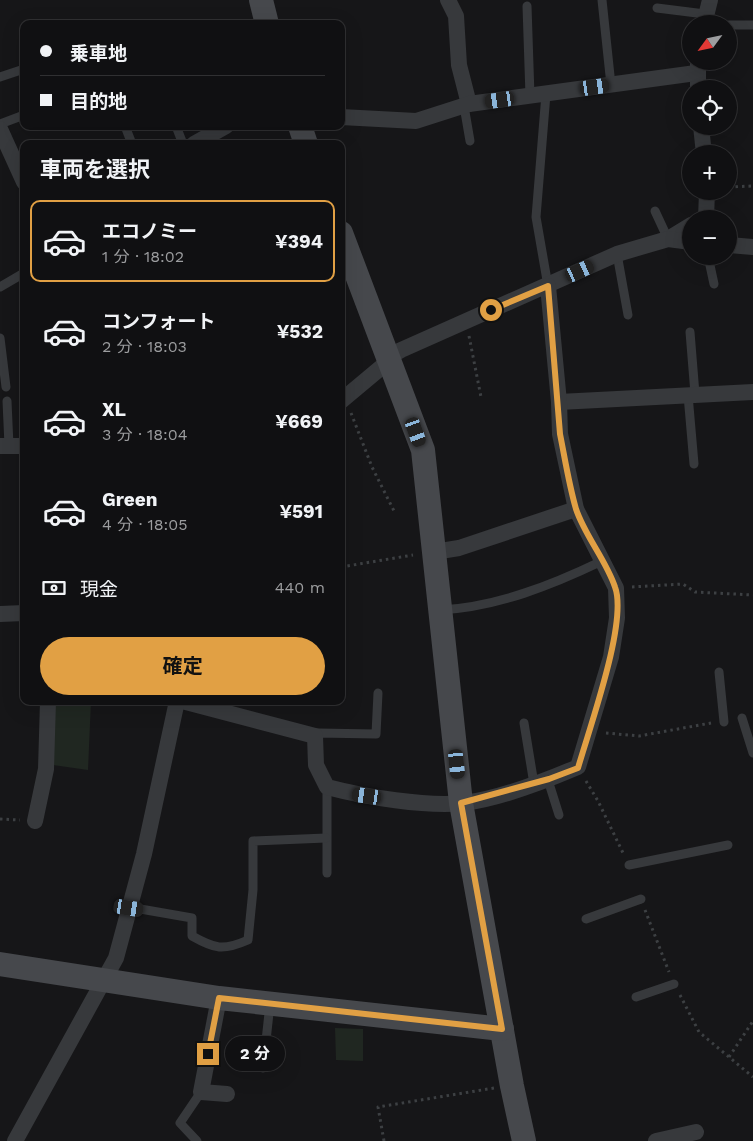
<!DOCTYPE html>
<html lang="ja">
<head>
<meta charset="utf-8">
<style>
	:root { --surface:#101012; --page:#19191b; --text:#f1f3f6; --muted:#9c9d9f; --line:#303032; --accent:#e1a044 }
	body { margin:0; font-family:"Work Sans","Noto Sans JP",sans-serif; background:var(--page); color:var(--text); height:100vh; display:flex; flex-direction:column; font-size:19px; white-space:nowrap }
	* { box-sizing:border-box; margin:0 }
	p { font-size:16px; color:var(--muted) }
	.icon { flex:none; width:28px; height:28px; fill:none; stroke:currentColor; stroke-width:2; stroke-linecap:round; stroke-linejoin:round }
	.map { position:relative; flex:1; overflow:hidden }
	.drawer { position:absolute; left:20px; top:140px; width:325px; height:565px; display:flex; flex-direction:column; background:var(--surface); border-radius:10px; box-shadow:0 5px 20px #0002,0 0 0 1px var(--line) }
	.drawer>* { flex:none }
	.guide { position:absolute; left:20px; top:20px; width:325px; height:110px; border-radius:10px; box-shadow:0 5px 20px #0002,0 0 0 1px var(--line); display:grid; align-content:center; height:110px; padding:0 20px; background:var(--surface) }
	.needle { width:32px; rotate:237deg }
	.buttons { position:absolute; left:682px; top:15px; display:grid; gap:10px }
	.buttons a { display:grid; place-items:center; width:55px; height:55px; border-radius:50%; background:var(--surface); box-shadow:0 5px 20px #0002,0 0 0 1px var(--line); font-size:25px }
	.end { position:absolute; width:22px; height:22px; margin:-11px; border:6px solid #e1a044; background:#111; box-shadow:0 0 0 2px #111 }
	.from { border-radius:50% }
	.bubble { position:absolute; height:35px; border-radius:18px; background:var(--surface); box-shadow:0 5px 20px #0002,0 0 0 1px var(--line); font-size:16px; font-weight:700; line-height:35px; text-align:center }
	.car { position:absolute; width:15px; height:30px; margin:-15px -8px; border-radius:6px; box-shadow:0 0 4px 1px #0007; background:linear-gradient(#222 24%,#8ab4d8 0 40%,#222 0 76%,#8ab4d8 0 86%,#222 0) }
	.guide b { display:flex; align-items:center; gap:18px; height:48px; font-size:19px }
	.guide b+b { border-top:1px solid var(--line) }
	.guide i { width:12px; height:12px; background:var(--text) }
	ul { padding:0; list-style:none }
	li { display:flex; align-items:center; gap:15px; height:82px; margin:0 10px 8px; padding:0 10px; border:2px solid transparent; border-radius:10px }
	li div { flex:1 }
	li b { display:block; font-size:19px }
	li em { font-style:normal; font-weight:700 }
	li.selected { border-color:var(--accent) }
	li>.icon { width:45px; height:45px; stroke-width:1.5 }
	h2 { padding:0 20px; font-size:22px; line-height:60px }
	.pay { display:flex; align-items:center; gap:12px; height:55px; padding:0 20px; font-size:19px }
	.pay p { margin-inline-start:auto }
	.primary-button { display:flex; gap:10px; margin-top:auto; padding:10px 20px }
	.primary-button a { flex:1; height:58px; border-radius:30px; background:var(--accent); color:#111; font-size:20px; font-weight:700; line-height:58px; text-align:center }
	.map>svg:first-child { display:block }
	.green { fill:#202721 }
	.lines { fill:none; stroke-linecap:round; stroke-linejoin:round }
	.path { stroke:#3d4043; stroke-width:3; stroke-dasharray:2.5 4; stroke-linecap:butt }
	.lane { stroke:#37393c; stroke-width:9 }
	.street { stroke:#37393c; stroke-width:16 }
	.secondary { stroke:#46484c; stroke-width:24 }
	.route { stroke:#e1a044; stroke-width:6 }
</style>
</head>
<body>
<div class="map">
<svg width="753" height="1141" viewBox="0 0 753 1141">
	<rect width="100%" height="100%" fill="#161618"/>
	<g class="green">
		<path d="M 48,701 L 91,701 L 88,770 L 46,764 Z"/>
		<path d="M 335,1028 L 363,1029 L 363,1061 L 336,1060 Z"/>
	</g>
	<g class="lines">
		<g class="path">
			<path d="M 729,187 L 753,186"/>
			<path d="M 469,336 L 481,397"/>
			<path d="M 351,413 L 372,467 L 394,511"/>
			<path d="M 341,567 L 413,555"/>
			<path d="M 632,587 L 683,584 L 695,592 L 753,595"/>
			<path d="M 341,593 L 344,603 L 341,618"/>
			<path d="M 606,733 L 639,736 L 711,723"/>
			<path d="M 586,781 L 598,801 L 624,855"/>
			<path d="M 0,819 L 20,820"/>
			<path d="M 645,910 L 669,972"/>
			<path d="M 680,995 L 699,1032 L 753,1077"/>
			<path d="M 729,1057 L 753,1021"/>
			<path d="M 384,1141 L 378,1107 L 494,1088"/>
		</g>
		<g class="lane">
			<path d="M 602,0 L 611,85"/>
			<path d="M 527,6 L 530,96"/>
			<path d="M 657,8 L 705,14"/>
			<path d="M 729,25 L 753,25"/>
			<path d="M 0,77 L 24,69"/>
			<path d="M 546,94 L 536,217 L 548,286"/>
			<path d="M 464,106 L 470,141"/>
			<path d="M 0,124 L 24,115"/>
			<path d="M 125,126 L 132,144"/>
			<path d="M 176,126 L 183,144"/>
			<path d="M 655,211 L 668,239"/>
			<path d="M 617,254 L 628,315"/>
			<path d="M 708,256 L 714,284"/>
			<path d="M 0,287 L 24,273"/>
			<path d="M 690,332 L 695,394"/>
			<path d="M 0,338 L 6,387"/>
			<path d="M 688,395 L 694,464"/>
			<path d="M 7,401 L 9,446"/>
			<path d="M 440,610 C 497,607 552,585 602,561"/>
			<path d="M 719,672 L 724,722"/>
			<path d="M 742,718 L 753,753"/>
			<path d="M 524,723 L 534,784"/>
			<path d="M 315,736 L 318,733 L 376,734 L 378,693"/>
			<path d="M 548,780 L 559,815"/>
			<path d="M 629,865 L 728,845"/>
			<path d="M 327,873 L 327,787"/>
			<path d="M 129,907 L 192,918 L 192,936 C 215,949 223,951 248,940 L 253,890 L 253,841 L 326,838"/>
			<path d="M 586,919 L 641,899"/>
			<path d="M 636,997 L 674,984"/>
			<path d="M 263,1068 L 270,1004"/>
			<path d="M 197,1141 L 180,1123 L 201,1092"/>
		</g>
		<g class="street">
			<path d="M 448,0 L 456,16 L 459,65 L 469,104"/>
			<path d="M 704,24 L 710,0"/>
			<path d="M 698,89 L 698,61"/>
			<path d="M 341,117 L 416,121 L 469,104 L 696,73"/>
			<path d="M 701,126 L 704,154"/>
			<path d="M 0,129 L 24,182"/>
			<path d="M 194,144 L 226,126"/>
			<path d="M 706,219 L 707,191"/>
			<path d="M 668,239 L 691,225"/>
			<path d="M 729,245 L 753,247"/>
			<path d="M 341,401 L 390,360 L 394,354 L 401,350 L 617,254 L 668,239 L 691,242"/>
			<path d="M 559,402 L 753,392"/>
			<path d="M 0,446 L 24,446"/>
			<path d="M 434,552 L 459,548 L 576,509"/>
			<path d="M 0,614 L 24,613"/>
			<path d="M 182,701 L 315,736 L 316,765 L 327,787 C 365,797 426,807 464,803 C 499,799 545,781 578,767 L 611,657 L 617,618 L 616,588 L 576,509 L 560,434 L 559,402 L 548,286"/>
			<path d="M 35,821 L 46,769 L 48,701"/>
			<path d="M 219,998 L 201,1092 L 227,1094"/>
			<path d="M 15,1141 L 116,958 L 144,854 L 177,701"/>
			<path d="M 656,1141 L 696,1132"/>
		</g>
		<g class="secondary">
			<path d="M 261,0 L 267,24"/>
			<path d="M 300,126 L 306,144"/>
			<path d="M 341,233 L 423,450 L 461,803 L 512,1086 L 524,1141"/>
			<path d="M 0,964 L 219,998 L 502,1029"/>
		</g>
	</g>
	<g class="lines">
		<path class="route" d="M 208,1054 L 219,998 L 502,1029 L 461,803 L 549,779 L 578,768 C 589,729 628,622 615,587 C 606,560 585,536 576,509 C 569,485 565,459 560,434 L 548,286 L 491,310"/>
	</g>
</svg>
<div class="buttons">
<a><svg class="needle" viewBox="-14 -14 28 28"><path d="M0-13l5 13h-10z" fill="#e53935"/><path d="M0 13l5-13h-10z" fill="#9c9d9f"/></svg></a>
<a><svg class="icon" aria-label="locate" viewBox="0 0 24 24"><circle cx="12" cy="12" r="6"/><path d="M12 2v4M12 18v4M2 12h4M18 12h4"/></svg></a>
<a>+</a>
<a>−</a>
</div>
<i class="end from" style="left:491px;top:310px"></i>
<i class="end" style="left:208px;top:1054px"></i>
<div class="bubble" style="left:225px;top:1036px;width:60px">2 分</div>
<i class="car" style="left:595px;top:87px;rotate:82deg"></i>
<i class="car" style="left:500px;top:100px;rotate:262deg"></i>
<i class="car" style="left:580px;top:271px;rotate:65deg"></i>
<i class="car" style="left:416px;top:432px;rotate:160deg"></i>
<i class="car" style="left:457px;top:764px;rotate:174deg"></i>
<i class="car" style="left:367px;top:796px;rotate:278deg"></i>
<i class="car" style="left:129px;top:908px;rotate:99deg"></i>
<div class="guide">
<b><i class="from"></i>乗車地</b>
<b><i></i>目的地</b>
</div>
<section class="drawer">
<h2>車両を選択</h2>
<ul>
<li class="selected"><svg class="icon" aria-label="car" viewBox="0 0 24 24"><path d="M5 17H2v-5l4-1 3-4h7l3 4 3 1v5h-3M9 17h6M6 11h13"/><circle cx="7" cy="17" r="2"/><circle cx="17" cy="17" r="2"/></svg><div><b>エコノミー</b><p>1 分 · 18:02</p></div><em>¥394</em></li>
<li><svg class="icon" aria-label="car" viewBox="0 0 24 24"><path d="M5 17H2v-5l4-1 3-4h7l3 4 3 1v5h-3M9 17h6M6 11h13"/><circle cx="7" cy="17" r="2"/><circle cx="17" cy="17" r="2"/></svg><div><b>コンフォート</b><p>2 分 · 18:03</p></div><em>¥532</em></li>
<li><svg class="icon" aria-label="car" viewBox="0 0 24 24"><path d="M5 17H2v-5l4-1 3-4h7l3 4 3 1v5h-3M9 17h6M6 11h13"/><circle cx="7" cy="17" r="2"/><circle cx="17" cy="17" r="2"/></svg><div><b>XL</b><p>3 分 · 18:04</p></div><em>¥669</em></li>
<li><svg class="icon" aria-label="car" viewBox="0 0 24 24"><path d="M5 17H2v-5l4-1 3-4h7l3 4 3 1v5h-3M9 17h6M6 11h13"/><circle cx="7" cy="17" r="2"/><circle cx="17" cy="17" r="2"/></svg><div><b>Green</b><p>4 分 · 18:05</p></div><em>¥591</em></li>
</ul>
<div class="pay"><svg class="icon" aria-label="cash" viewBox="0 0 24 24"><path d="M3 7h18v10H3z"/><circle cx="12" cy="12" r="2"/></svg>現金<p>440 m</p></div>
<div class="primary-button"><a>確定</a></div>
</section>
</div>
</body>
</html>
